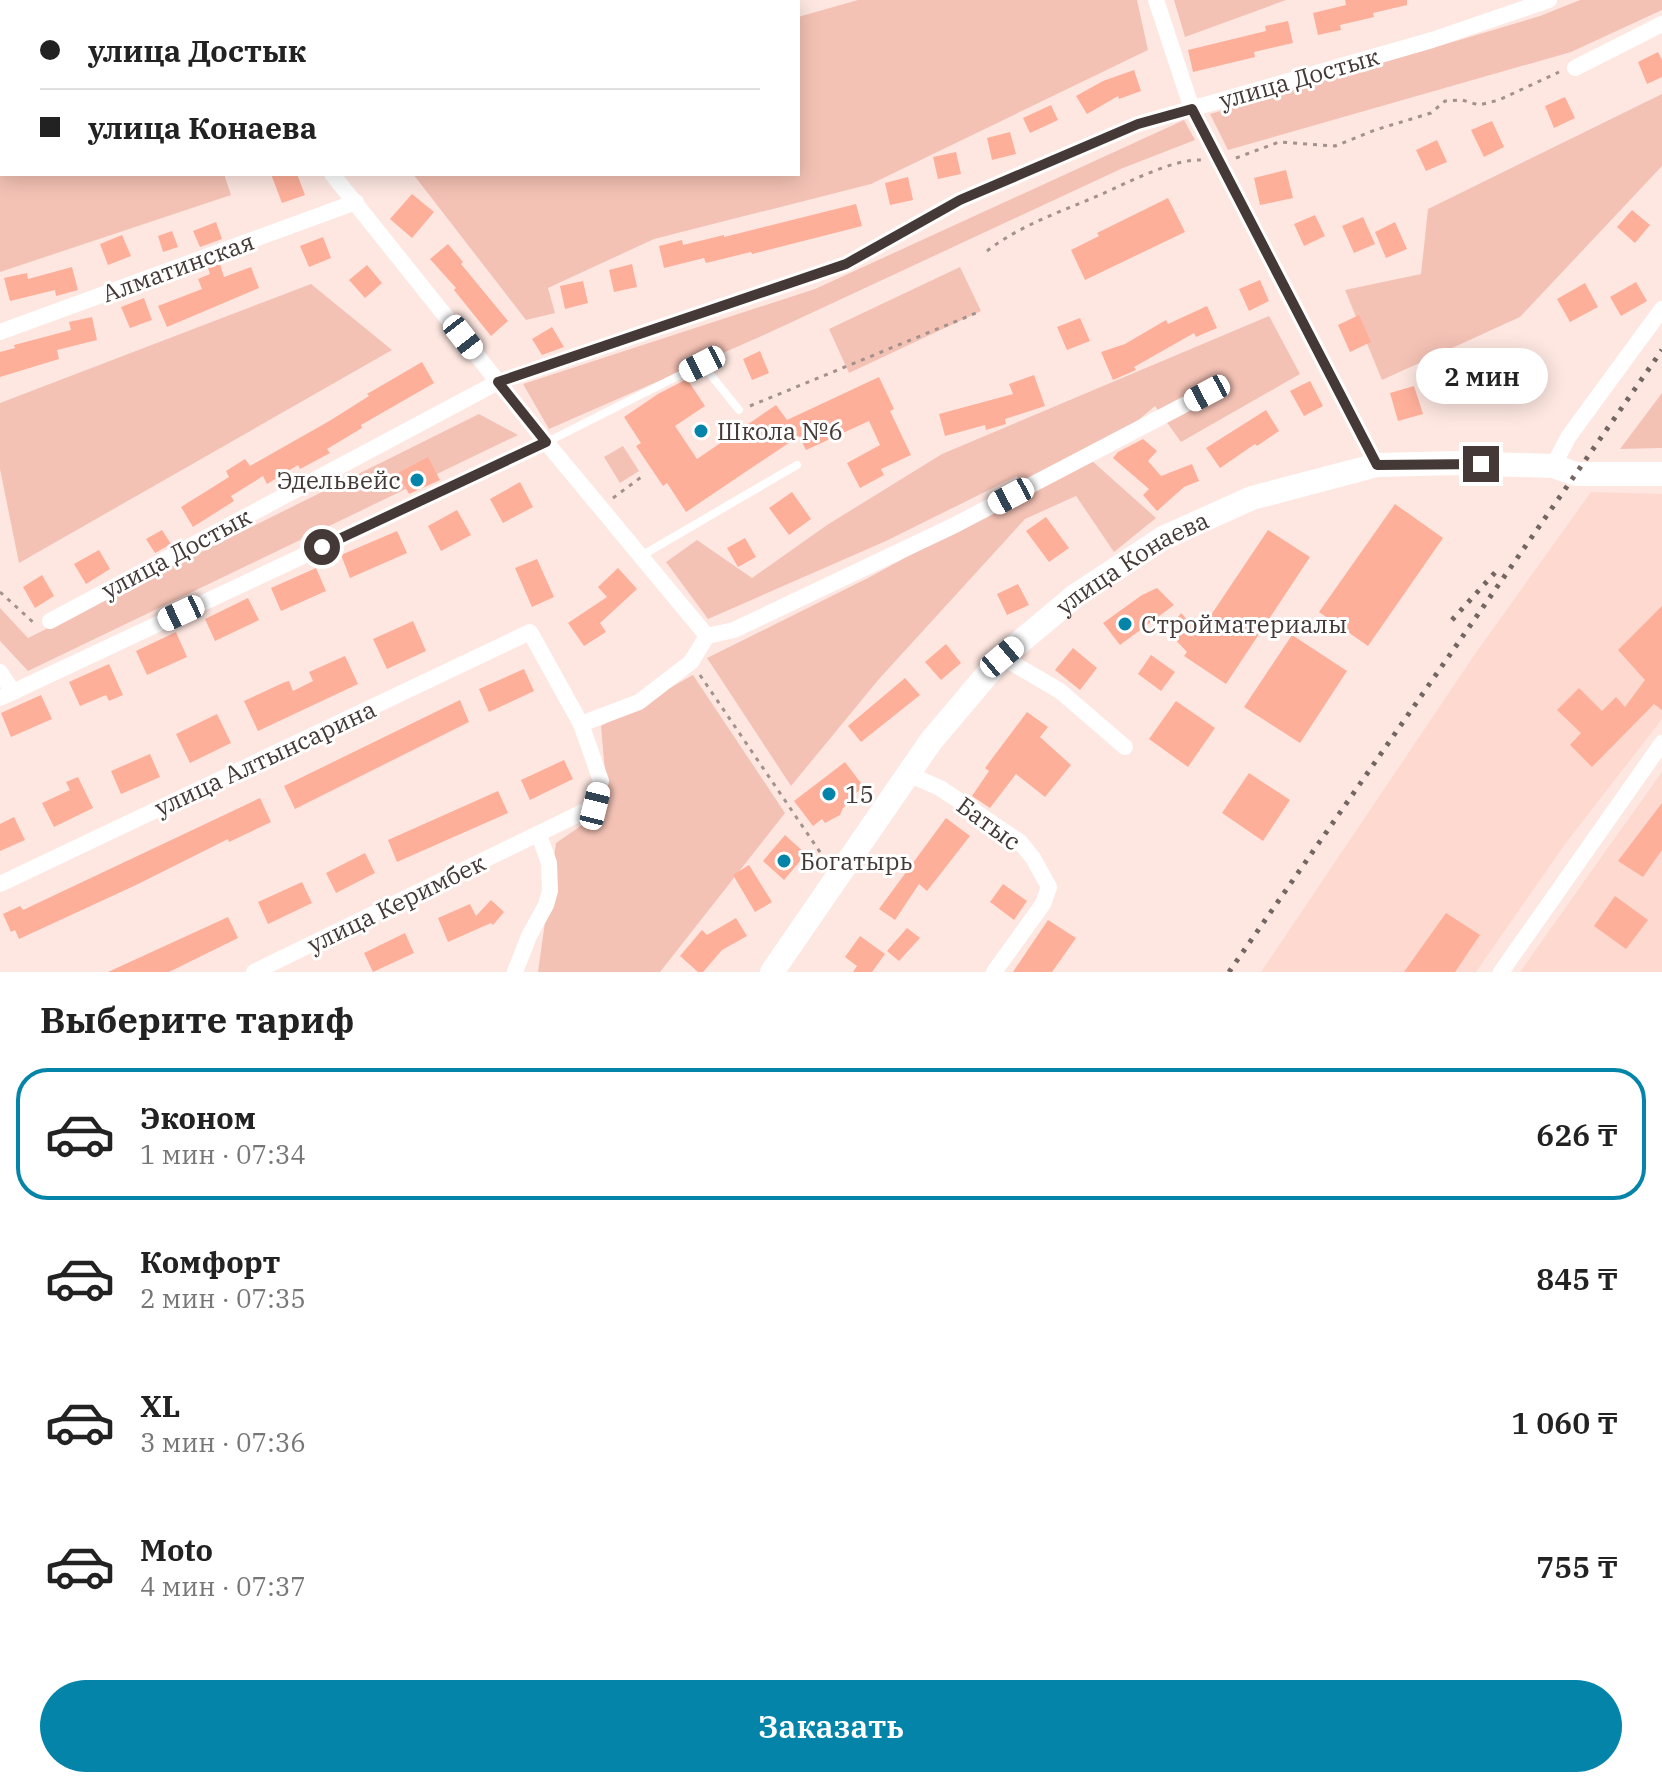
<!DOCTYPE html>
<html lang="ru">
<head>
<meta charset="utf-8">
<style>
	:root { --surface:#fff; --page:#f2f2f2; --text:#222; --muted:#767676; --line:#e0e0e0; --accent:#0484a8 }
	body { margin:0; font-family:"IBM Plex Serif",serif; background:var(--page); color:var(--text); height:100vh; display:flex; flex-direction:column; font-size:30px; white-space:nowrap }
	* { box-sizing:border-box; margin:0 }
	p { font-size:26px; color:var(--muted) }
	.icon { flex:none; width:44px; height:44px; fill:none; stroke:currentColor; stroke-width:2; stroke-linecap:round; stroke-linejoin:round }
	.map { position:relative; height:972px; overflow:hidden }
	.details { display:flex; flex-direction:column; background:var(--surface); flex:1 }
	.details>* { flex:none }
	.banner { position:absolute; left:0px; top:0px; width:800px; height:176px; box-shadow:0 4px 20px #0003; display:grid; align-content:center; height:176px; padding:0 40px; background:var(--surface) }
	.end { position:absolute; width:36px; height:36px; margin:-18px; border:10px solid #443936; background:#fff; box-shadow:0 0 0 4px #fff }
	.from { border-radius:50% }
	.bubble { position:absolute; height:56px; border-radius:28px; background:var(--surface); box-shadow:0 4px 20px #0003; font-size:26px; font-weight:600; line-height:56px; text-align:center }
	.car { position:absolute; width:24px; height:48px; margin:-24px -12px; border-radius:10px; box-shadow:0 0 6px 2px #0007; background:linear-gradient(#fff 24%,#345 0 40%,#fff 0 76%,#345 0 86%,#fff 0) }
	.banner b { display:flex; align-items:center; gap:28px; height:76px; font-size:30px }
	.banner b+b { border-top:2px solid var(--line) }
	.banner i { width:20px; height:20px; background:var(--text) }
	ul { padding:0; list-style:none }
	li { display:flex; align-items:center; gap:24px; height:132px; margin:0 16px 12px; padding:0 24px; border:4px solid transparent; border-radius:32px }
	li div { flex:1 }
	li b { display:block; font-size:30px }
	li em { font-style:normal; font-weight:600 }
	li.active { border-color:var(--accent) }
	li>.icon { width:72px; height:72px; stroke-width:1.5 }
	h2 { padding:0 40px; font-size:36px; line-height:96px }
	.button { display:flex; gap:16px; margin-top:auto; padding:16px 40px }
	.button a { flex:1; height:92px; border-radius:48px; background:var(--accent); color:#fff; font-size:32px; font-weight:600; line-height:92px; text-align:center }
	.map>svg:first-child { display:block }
	.built { fill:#fed9d0 }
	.green { fill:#f4c2b5 }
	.building { fill:#fdaf9a }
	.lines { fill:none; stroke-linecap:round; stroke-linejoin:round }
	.path { stroke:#a2918c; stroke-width:3; stroke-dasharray:4 6; stroke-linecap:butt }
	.service { stroke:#fff; stroke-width:8 }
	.minor { stroke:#fff; stroke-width:16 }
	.secondary { stroke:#fff; stroke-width:24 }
	.rail { stroke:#736561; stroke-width:5; stroke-dasharray:4 8; stroke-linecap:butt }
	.route { stroke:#443936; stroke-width:10 }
	.poi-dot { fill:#0484a8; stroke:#fff; stroke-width:3 }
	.labels { text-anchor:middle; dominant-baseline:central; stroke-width:6; stroke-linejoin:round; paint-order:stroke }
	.street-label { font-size:24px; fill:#443936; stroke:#fff }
	.poi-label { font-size:24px; fill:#443936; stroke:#fff; text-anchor:start }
</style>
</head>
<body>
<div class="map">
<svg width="1662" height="972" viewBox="0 0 1662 972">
	<rect width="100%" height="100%" fill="#fee7e1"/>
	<g class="built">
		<path d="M 1591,492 L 1662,494 L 1662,719 L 1565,844 L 1476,972 L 1261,972 L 1475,654 Z"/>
		<path d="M 1662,772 L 1662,972 L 1520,972 L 1612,842 Z"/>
	</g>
	<g class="green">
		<path d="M 858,0 L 1137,0 L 1148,50 L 871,184 L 654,239 L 548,288 L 555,313 L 526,320 L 413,174 L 798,174 L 798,17 Z"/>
		<path d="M 1174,0 L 1286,0 L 1185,37 Z"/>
		<path d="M 1580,0 L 1662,0 L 1662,10 L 1571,52 L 1228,150 L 1210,114 L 1540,16 Z"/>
		<path d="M 1662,94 L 1662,166 L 1520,317 L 1382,380 L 1345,290 L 1421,274 L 1428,209 Z"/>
		<path d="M 1184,120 L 1195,140 L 1123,168 L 764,335 L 549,429 L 523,384 L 815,289 Z"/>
		<path d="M 0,169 L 2,169 L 2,174 L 224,174 L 231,195 L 0,272 Z"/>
		<path d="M 960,267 L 981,311 L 849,373 L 829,329 Z"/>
		<path d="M 311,284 L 392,350 L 19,563 L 0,469 L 0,403 Z"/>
		<path d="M 1269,316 L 1300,374 L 1181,442 L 1155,406 L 1091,460 L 1156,518 L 1114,552 L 1076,496 L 1025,519 L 879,679 L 791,786 L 707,658 L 868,578 L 1021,495 L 1017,476 L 886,541 L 708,619 L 666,562 L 697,540 L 752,578 L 827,525 L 942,454 Z"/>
		<path d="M 1662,393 L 1662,448 L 1620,449 Z"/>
		<path d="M 479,414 L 518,435 L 28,671 L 0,641 L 0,608 L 28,638 Z"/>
		<path d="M 623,446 L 639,471 L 620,483 L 604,457 Z"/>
		<path d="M 693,675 L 785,813 L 660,972 L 538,972 L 556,843 L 608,807 L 601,726 Z"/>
	</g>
	<g class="building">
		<path d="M 1345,0 L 1407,0 L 1407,5 L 1373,13 L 1374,17 L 1340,25 L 1341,30 L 1318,35 L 1313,13 L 1346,5 Z"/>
		<path d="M 1288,21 L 1293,43 L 1254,52 L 1255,57 L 1193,72 L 1188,50 L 1266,31 L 1265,26 Z"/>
		<path d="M 1658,52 L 1662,60 L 1662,77 L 1647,84 L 1638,62 Z"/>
		<path d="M 1134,70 L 1141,91 L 1119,99 L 1118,96 L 1087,114 L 1076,96 L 1103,81 Z"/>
		<path d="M 1565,97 L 1575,118 L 1554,128 L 1545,106 Z"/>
		<path d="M 1051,105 L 1058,120 L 1030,133 L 1023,118 Z"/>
		<path d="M 1492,121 L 1504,147 L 1484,157 L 1471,130 Z"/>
		<path d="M 1010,132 L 1016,154 L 992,160 L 987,138 Z"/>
		<path d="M 1437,140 L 1447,162 L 1426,171 L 1416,150 Z"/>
		<path d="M 956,152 L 961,174 L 938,179 L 933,157 Z"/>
		<path d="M 1286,170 L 1293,198 L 1260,205 L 1254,178 Z"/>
		<path d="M 271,174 L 297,174 L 305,195 L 282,203 Z"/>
		<path d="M 908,177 L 913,200 L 890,205 L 885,183 Z"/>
		<path d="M 412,194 L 434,212 L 412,238 L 390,219 Z"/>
		<path d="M 1168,198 L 1185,232 L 1085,280 L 1071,250 L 1099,236 L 1097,233 Z"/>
		<path d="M 856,204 L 862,226 L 752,254 L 751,252 L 706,263 L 704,258 L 664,268 L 659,246 L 682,240 L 683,245 L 724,235 L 724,237 Z"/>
		<path d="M 1632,210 L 1650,225 L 1635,243 L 1617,227 Z"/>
		<path d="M 1315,215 L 1325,236 L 1304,246 L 1294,224 Z"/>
		<path d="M 1363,217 L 1375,244 L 1354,253 L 1342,226 Z"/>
		<path d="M 216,222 L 222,239 L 200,247 L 193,231 Z"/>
		<path d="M 1395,222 L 1407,249 L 1386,258 L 1375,232 Z"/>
		<path d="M 172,231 L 178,247 L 163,252 L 158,236 Z"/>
		<path d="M 122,235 L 131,256 L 108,265 L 100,244 Z"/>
		<path d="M 323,237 L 331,258 L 309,267 L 300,246 Z"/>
		<path d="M 448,244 L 463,262 L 461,264 L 508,321 L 491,336 L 454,290 L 456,288 L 430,259 Z"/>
		<path d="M 220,264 L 224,277 L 251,267 L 259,288 L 167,327 L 158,306 L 202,289 L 198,279 L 210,274 L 208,268 Z"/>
		<path d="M 632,264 L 637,287 L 614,292 L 609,270 Z"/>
		<path d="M 367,265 L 382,283 L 365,298 L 349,280 Z"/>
		<path d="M 72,267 L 78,290 L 56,296 L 55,290 L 10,301 L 4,278 L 27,273 L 28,279 Z"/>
		<path d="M 1260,280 L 1269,301 L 1249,311 L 1239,289 Z"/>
		<path d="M 583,281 L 588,303 L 565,309 L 560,286 Z"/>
		<path d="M 1636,282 L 1647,301 L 1621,316 L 1610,297 Z"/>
		<path d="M 1585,283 L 1598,307 L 1570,322 L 1557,299 Z"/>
		<path d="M 144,298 L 152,320 L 130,328 L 121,307 Z"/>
		<path d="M 1207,306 L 1217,328 L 1196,337 L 1194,333 L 1134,367 L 1136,370 L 1113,380 L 1101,352 L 1125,344 L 1166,320 L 1168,324 Z"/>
		<path d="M 1359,315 L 1371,342 L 1350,352 L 1338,325 Z"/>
		<path d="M 92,317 L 97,340 L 57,350 L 59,359 L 0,377 L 0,352 L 15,348 L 14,345 L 71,330 L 69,322 Z"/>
		<path d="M 1080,318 L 1090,341 L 1067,350 L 1057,327 Z"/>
		<path d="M 552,327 L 564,347 L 542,355 L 532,339 Z"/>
		<path d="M 760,351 L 769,373 L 752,380 L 743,359 Z"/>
		<path d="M 1510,355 L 1516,368 L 1538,356 L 1547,374 L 1502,393 L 1491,363 Z"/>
		<path d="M 422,362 L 434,383 L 361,425 L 362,428 L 327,449 L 330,453 L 300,469 L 298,465 L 267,484 L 263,476 L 231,496 L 234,501 L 193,527 L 181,507 L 229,477 L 226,471 L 245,459 L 250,466 L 331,420 L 369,396 L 367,394 Z"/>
		<path d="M 1460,366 L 1466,366 L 1474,395 L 1450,402 L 1440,373 Z"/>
		<path d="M 1034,375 L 1045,406 L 1005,419 L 1006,424 L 986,430 L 985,425 L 945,436 L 939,414 L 1013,394 L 1009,384 Z"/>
		<path d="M 879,377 L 894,409 L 890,411 L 911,455 L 881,469 L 884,475 L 860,488 L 847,463 L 880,445 L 869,421 L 806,450 L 799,436 L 686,512 L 667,483 L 663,486 L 636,446 L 641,443 L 624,417 L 658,394 L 687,379 L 705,406 L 675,426 L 697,459 L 776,405 L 787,420 Z"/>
		<path d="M 1310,381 L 1323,406 L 1304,416 L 1290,391 Z"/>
		<path d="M 1414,386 L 1423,414 L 1398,421 L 1390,393 Z"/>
		<path d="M 1266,410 L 1279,431 L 1257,446 L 1255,444 L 1220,468 L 1206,448 Z"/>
		<path d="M 1143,439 L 1157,451 L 1148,461 L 1161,476 L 1192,464 L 1199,481 L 1184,487 L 1157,511 L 1143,495 L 1149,489 L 1113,458 L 1118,452 Z"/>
		<path d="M 428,457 L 440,480 L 409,494 L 398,473 Z"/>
		<path d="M 520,482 L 533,507 L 503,523 L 490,499 Z"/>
		<path d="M 792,492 L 811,519 L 789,535 L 769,508 Z"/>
		<path d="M 1395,504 L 1443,538 L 1368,646 L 1319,612 Z"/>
		<path d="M 457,510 L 471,535 L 441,551 L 428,526 Z"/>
		<path d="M 1046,517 L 1069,548 L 1049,562 L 1026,531 Z"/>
		<path d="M 162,530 L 171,544 L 155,553 L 146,539 Z"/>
		<path d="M 1268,530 L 1310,557 L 1226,684 L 1184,656 L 1187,652 L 1168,632 L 1181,613 L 1199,633 Z"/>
		<path d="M 397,531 L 407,553 L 350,578 L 341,555 Z"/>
		<path d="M 745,538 L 756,557 L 738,567 L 727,548 Z"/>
		<path d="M 99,550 L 110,569 L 86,584 L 74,564 Z"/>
		<path d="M 537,559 L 554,597 L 532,607 L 515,568 Z"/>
		<path d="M 316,568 L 326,591 L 281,611 L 271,588 Z"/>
		<path d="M 618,568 L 637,589 L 600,623 L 606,632 L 584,646 L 568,623 L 607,597 L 598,587 Z"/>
		<path d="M 42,575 L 54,596 L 35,608 L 23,587 Z"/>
		<path d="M 1018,584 L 1029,605 L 1007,615 L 997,594 Z"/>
		<path d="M 1157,588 L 1174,605 L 1120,645 L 1103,623 L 1142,595 Z"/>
		<path d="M 248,598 L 259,620 L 215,641 L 205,619 Z"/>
		<path d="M 1662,606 L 1662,710 L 1654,704 L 1592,767 L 1570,745 L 1581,733 L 1557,710 L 1579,688 L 1602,711 L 1616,697 L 1625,707 L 1645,680 L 1618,650 Z"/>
		<path d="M 413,621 L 426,651 L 387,669 L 373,639 Z"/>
		<path d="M 176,632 L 187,657 L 147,675 L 136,651 Z"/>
		<path d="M 1292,635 L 1347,671 L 1300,743 L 1244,707 Z"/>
		<path d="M 946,644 L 961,663 L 941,680 L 925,662 Z"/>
		<path d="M 1073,648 L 1097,668 L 1080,690 L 1055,670 Z"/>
		<path d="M 1151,655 L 1175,672 L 1161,691 L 1138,674 Z"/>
		<path d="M 345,656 L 358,684 L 258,731 L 244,701 L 285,682 L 289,681 L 293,691 L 313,681 L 309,672 Z"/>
		<path d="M 109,664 L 123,695 L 109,701 L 106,695 L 80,706 L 69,682 Z"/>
		<path d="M 524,669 L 534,691 L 489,712 L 479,689 Z"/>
		<path d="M 905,678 L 920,695 L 861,742 L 848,726 Z"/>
		<path d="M 41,695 L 52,719 L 11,737 L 1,713 Z"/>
		<path d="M 460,700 L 469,722 L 295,809 L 284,786 Z"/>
		<path d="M 1176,701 L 1215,728 L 1188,767 L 1149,739 Z"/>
		<path d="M 1027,712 L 1048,727 L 1040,737 L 1071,765 L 1045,797 L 1016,774 L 990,808 L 972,796 L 989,771 L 985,768 Z"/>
		<path d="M 217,714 L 231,743 L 190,763 L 176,734 Z"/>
		<path d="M 150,754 L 160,777 L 121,794 L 111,771 Z"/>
		<path d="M 564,760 L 573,779 L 530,800 L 521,780 Z"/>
		<path d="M 845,762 L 864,787 L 848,799 L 851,802 L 843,808 L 840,815 L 825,823 L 822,819 L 813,826 L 794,801 Z"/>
		<path d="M 1249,773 L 1290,800 L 1263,841 L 1222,813 Z"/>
		<path d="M 78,777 L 93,808 L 54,827 L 42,803 L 70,790 L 66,782 Z"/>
		<path d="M 498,791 L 508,813 L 397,862 L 388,840 Z"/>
		<path d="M 260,798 L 271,822 L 229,842 L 228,839 L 136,885 L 19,939 L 15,930 L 11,932 L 3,914 L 20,906 L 23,910 Z"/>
		<path d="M 1662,803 L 1662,850 L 1643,877 L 1618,861 Z"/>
		<path d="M 14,817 L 25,840 L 0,851 L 0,824 Z"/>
		<path d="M 946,818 L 970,836 L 927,891 L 919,884 L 895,920 L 879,909 Z"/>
		<path d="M 785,835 L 806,854 L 784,880 L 763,861 Z"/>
		<path d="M 365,853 L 375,873 L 336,893 L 326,873 Z"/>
		<path d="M 749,865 L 772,902 L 755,912 L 733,875 Z"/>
		<path d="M 302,882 L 312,903 L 268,924 L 258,902 Z"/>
		<path d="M 1003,884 L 1027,901 L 1014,920 L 990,902 Z"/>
		<path d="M 1615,896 L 1648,920 L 1626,949 L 1594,926 Z"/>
		<path d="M 491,900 L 504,912 L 493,925 L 491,923 L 448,942 L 438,918 L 470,904 L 476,916 Z"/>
		<path d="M 1446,913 L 1480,935 L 1455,972 L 1404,972 Z"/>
		<path d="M 228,917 L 238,938 L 169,972 L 108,972 Z"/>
		<path d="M 736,918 L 747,936 L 722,950 L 703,972 L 698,972 L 680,956 L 702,930 L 707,935 Z"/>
		<path d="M 1048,920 L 1076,938 L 1052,972 L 1013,972 Z"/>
		<path d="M 907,928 L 920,938 L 899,961 L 887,951 Z"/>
		<path d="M 405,933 L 414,953 L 373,972 L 364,953 Z"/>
		<path d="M 860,936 L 885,954 L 872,972 L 853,972 L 857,966 L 845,957 Z"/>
	</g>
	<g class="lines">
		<g class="path">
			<path d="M 1236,158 L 1279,142 L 1335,146 L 1375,130 L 1431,113 L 1445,101 L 1462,100 L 1479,105 L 1499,100 L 1559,72"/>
			<path d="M 987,251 C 1022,224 1063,211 1102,194 C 1129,182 1173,159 1201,160"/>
			<path d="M 750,406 L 981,311"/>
			<path d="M 613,498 L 644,475"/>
			<path d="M 0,592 L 35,624"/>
			<path d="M 700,675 L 826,861"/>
		</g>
		<g class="service">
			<path d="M 547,442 L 702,364 L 739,410"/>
			<path d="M 641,556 L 797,465"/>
		</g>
		<g class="minor">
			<path d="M 191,0 L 192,2"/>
			<path d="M 1156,0 L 1192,109 L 1377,465"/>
			<path d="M 581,2 L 589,0"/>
			<path d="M 1575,68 L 1662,24"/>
			<path d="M 0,110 L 2,109"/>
			<path d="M 332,174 L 546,442 L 707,636"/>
			<path d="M 0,332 L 356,202"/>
			<path d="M 1553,466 L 1569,436 L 1662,309"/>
			<path d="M 50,621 L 498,382 L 846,264 L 960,200 L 1138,124 L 1432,40 L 1549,0"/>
			<path d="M 1002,657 L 1060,691 L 1125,747"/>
			<path d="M 0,672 L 13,692"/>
			<path d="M 0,698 L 546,442"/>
			<path d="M 908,774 L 940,788 L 1020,842 L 1033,858 L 1049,887 L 1043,904 L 994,972"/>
			<path d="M 0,884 L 530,632 L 581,724 L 639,702 L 691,662 L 707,636 L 734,630 L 955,525 L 1207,393"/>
			<path d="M 254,972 L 595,806 L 601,781 L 581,724"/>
			<path d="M 515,972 L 529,936 L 546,905 L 550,891 L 549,863 L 539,835"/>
			<path d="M 1501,972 L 1662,743"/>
		</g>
		<path class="secondary" id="s1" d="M 772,972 L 931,741 L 1002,657 L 1075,596 L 1163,538 L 1252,498 L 1377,465 L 1457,463 L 1553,466 L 1576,474 L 1662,474"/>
		<g class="rail">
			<path d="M 1452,620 L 1500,567"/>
			<path d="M 1229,972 L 1662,350"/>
		</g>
	</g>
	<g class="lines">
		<path class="route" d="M 322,547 L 546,442 L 498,382 L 846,264 L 960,200 L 1138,124 L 1192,109 L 1377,465 L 1481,464"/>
	</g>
	<g class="poi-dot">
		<circle cx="701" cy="431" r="8"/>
		<circle cx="417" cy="480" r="8"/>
		<circle cx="1125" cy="624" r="8"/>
		<circle cx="829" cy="794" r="8"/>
		<circle cx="784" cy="861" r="8"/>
	</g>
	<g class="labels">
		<g class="street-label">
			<text transform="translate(1299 78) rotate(-16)">улица Достык</text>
			<text transform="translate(178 267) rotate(-20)">Алматинская</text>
			<text transform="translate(176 553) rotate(-28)">улица Достык</text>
			<text stroke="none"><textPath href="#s1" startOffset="552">улица Конаева</textPath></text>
			<text transform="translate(265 758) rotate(-25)">улица Алтынсарина</text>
			<text transform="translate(989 823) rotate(36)">Батыс</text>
			<text transform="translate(396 903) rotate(-26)">улица Керимбек</text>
		</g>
		<g class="poi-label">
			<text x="717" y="431">Школа №6</text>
			<text x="401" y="480" text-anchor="end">Эдельвейс</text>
			<text x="1141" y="624">Стройматериалы</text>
			<text x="845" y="794">15</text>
			<text x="800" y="861">Богатырь</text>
		</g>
	</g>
</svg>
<i class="end from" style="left:322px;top:547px"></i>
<i class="end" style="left:1481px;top:464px"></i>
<div class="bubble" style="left:1416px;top:348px;width:132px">2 мин</div>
<i class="car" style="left:463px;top:337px;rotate:142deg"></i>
<i class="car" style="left:702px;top:364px;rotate:243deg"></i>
<i class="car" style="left:1207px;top:393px;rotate:242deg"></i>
<i class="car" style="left:1011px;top:496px;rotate:242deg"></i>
<i class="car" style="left:181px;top:613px;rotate:245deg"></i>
<i class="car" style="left:1002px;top:657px;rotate:50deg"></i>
<i class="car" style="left:595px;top:806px;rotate:14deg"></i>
<div class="banner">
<b><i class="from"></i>улица Достык</b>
<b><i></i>улица Конаева</b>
</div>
</div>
<section class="details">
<h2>Выберите тариф</h2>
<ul>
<li class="active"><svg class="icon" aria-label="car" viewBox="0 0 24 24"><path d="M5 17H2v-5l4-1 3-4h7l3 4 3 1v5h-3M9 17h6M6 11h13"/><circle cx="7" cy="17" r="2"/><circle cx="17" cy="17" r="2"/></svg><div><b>Эконом</b><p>1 мин · 07:34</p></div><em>626 ₸</em></li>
<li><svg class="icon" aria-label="car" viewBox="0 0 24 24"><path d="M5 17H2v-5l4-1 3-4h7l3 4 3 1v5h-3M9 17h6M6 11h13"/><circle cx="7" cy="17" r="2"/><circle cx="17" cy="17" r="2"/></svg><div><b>Комфорт</b><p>2 мин · 07:35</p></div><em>845 ₸</em></li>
<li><svg class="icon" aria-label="car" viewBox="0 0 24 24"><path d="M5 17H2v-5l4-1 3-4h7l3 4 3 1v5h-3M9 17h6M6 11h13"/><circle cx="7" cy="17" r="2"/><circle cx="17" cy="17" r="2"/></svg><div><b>XL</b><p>3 мин · 07:36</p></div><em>1 060 ₸</em></li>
<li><svg class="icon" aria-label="car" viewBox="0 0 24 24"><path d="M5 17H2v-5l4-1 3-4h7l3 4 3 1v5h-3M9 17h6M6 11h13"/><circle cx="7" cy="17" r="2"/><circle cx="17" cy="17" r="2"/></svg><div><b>Moto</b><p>4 мин · 07:37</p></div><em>755 ₸</em></li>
</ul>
<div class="button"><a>Заказать</a></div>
</section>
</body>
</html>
